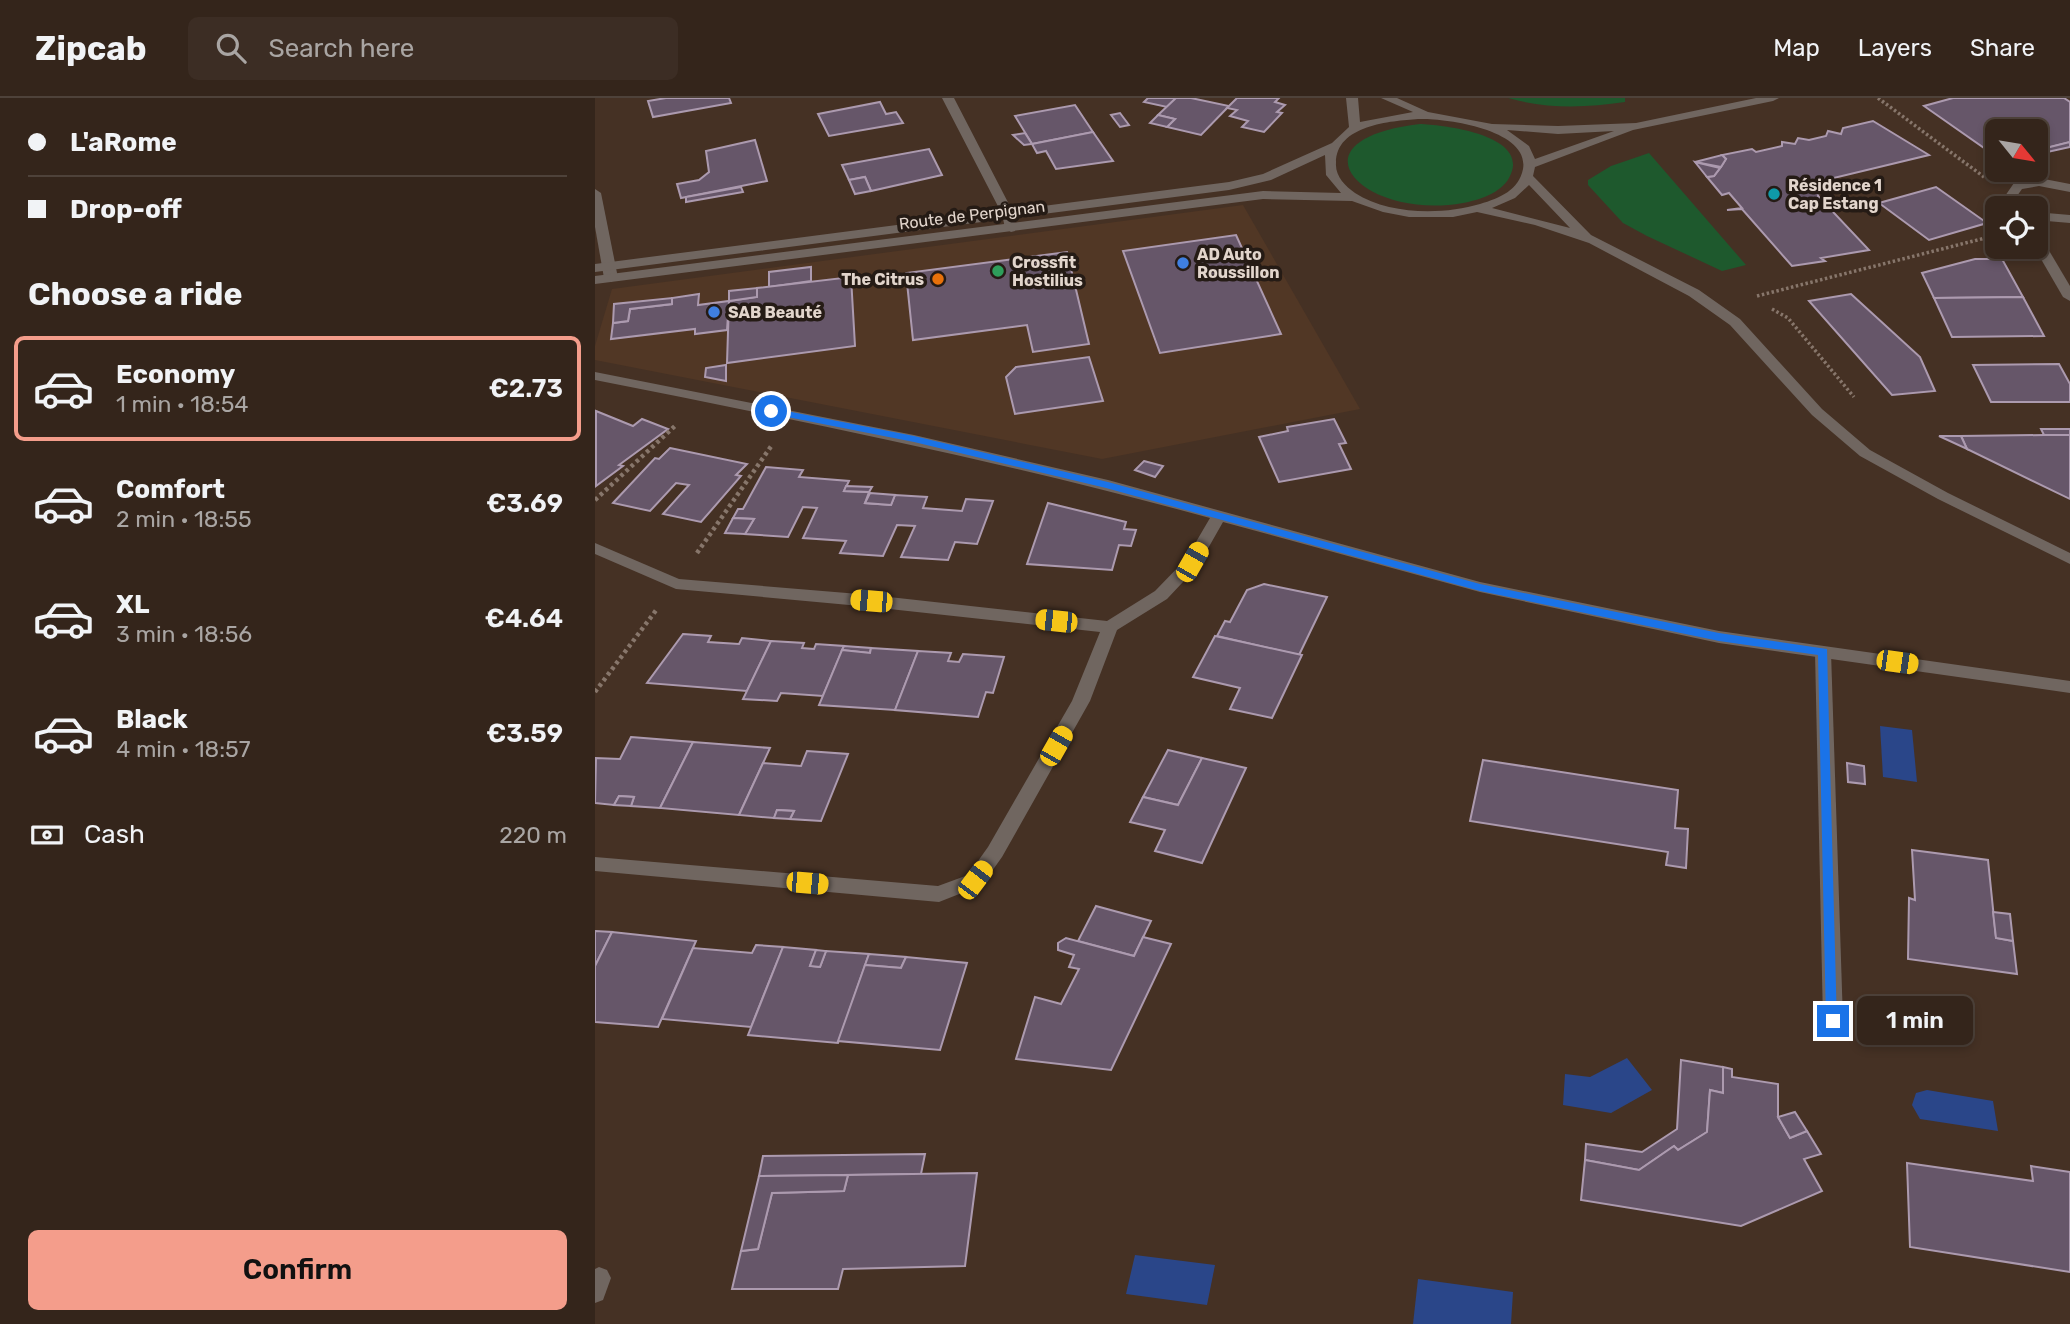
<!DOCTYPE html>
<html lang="en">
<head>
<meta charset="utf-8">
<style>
	:root { --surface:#34251b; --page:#3c2d24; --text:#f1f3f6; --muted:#a9a5a3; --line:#4e423a; --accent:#f49d8b }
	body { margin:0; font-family:Rubik,sans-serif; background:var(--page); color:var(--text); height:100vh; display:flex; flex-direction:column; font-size:26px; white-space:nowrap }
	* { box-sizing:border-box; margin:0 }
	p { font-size:23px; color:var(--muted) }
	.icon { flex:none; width:38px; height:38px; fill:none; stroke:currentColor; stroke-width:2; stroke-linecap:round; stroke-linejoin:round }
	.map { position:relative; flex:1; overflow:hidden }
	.sheet { display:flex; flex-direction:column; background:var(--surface); width:595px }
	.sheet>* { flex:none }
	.banner { display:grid; align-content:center; height:154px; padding:0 28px; background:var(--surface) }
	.needle { width:46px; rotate:120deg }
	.buttons { position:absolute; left:1390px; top:21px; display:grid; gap:14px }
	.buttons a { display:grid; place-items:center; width:63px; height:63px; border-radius:10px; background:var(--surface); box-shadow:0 4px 10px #0003,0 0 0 2px var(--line); font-size:35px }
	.end { position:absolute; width:32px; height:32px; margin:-16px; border:9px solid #1a73e8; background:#fff; box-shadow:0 0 0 4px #fff }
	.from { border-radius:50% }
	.bubble { position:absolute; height:49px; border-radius:10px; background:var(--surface); box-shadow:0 4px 10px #0003,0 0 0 2px var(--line); font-size:23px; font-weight:600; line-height:49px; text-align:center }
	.car { position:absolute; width:21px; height:42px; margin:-21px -10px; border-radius:9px; box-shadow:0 0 5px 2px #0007; background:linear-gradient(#f5c518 24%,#345 0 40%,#f5c518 0 76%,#345 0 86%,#f5c518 0) }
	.banner b { display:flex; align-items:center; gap:24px; height:66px; font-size:26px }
	.banner b+b { border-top:2px solid var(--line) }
	.banner i { width:18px; height:18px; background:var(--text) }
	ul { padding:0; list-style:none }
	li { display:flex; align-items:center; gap:21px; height:105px; margin:0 14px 10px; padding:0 14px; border:4px solid transparent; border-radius:10px }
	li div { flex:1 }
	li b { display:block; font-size:26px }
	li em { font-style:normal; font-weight:600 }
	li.on { border-color:var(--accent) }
	li>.icon { width:63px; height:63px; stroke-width:1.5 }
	h2 { padding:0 28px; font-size:32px; line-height:84px }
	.pay { display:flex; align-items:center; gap:18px; height:77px; padding:0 28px; font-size:26px }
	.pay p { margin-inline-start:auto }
	.primary-button { display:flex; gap:14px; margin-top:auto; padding:14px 28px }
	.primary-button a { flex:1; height:80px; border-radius:10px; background:var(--accent); color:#111; font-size:28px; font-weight:600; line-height:80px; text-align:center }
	header { display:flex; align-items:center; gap:42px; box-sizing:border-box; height:98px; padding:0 35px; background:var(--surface); border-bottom:2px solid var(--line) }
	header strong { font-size:33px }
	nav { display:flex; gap:38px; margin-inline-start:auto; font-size:24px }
	.search { width:490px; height:63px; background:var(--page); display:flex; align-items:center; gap:18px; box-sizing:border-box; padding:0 24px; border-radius:10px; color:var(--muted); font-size:26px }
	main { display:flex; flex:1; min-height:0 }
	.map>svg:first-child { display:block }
	.built { fill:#513725 }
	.green { fill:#1e592d }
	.water { fill:#2a4689 }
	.building { fill:#665669; stroke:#ac9aaf; stroke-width:2 }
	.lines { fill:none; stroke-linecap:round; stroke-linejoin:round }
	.path-far1 { stroke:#87766b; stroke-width:3.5; stroke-dasharray:2.5 2.5; stroke-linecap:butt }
	.path { stroke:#87766b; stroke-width:4.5; stroke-dasharray:3.5 3.5; stroke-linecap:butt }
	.service { fill:#706660; fill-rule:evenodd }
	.minor { fill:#706660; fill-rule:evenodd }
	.tertiary { fill:#706660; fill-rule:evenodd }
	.route { fill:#1a73e8 }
	.culture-dot { fill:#0f9aa8; stroke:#251b15; stroke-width:2.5 }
	.shop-dot { fill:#3f7fe0; stroke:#251b15; stroke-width:2.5 }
	.leisure-dot { fill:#2e9e5b; stroke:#251b15; stroke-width:2.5 }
	.food-dot { fill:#e8710a; stroke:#251b15; stroke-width:2.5 }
	.labels { text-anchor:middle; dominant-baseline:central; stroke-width:7; stroke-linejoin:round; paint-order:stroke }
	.far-poi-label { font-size:16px; font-weight:bold; fill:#e2d5cc; stroke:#251b15; text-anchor:start }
	.far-street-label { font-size:16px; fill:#e2d5cc; stroke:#251b15 }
</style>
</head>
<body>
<header>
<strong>Zipcab</strong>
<div class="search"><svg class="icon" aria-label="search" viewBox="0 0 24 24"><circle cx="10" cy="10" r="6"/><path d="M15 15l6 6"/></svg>Search here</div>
<nav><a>Map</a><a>Layers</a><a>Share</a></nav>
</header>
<main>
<section class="sheet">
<div class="banner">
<b><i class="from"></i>L'aRome</b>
<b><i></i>Drop-off</b>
</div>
<h2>Choose a ride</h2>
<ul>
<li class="on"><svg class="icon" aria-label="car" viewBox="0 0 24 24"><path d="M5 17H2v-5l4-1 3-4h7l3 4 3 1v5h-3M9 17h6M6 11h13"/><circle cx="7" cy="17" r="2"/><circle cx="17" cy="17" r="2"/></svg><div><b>Economy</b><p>1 min · 18:54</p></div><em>€2.73</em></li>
<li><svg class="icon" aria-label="car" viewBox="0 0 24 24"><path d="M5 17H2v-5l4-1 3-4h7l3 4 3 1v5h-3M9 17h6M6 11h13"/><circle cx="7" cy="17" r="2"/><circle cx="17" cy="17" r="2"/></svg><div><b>Comfort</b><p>2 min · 18:55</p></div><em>€3.69</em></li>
<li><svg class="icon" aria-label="car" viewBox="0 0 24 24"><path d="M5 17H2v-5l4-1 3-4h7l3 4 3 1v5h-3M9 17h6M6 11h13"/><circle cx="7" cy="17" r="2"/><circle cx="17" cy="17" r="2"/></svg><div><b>XL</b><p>3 min · 18:56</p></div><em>€4.64</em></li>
<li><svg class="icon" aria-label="car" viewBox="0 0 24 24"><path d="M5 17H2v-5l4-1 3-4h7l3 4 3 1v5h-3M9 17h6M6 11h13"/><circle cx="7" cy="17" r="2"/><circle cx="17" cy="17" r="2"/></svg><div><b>Black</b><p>4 min · 18:57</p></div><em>€3.59</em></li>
</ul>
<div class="pay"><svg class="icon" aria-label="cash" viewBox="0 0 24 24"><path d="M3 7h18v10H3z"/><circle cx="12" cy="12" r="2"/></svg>Cash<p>220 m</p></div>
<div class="primary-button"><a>Confirm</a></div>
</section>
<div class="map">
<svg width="1475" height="1226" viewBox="0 0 1475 1226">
	<rect width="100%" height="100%" fill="#453124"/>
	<path class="built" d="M 648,107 L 765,311 L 507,361 L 0,262 L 0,248 L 17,191 Z"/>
	<g class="green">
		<path d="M 913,0 L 1030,0 L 1030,4 C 990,10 951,11 913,0 Z"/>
		<path d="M 825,26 C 849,27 938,37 914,80 C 906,95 884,102 868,105 C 769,123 689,42 825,26 Z"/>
		<path d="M 1054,55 L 1151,167 L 1127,173 L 1052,138 L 1028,125 L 993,87 L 993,82 L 1016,68 Z"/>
	</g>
	<g class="water">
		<path d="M 1285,628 L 1317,632 L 1322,684 L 1288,679 Z"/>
		<path d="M 1032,960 L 1057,992 L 1016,1015 L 968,1007 L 970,976 L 995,979 Z"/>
		<path d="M 1332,992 L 1398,1003 L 1403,1033 L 1325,1021 L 1317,1007 L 1321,995 Z"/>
		<path d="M 540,1157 L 620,1167 L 612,1207 L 531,1196 Z"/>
		<path d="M 823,1181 L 918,1194 L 916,1226 L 818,1226 Z"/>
	</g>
	<g class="building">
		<path d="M 71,0 L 134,0 L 136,5 L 58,19 L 53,3 Z"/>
		<path d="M 553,0 L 581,0 L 572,9 L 549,4 Z"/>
		<path d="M 581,0 L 596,0 L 634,8 L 606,37 L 572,29 L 580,21 L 563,17 Z"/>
		<path d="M 642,0 L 684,0 L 680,4 L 690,7 L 682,14 L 687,15 L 669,34 L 647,29 L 653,23 L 635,18 L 642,12 L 632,10 Z"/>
		<path d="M 1358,0 L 1469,0 L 1475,4 L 1475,44 L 1440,53 L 1440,33 L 1402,33 L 1402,59 L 1329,8 Z"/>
		<path d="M 285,4 L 291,16 L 301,14 L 308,25 L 234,38 L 223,16 Z"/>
		<path d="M 480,7 L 498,34 L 437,46 L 420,18 Z"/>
		<path d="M 525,15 L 534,27 L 525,29 L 516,17 Z"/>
		<path d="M 563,17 L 580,21 L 572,29 L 555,25 Z"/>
		<path d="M 1278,23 L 1334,57 L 1226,83 L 1223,98 L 1274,152 L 1226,160 L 1230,163 L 1197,168 L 1147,111 L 1132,112 L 1147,110 L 1134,95 L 1127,97 L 1112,79 L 1119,78 L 1125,70 L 1100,64 L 1126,69 L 1131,61 L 1127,57 L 1157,51 L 1161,54 L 1187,48 L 1187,44 L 1200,46 L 1203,40 L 1214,42 L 1231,38 L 1233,33 L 1246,36 L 1248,30 Z"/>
		<path d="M 498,34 L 518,63 L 461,71 L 451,53 L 442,55 L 437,46 Z"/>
		<path d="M 430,35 L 437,46 L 429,47 L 418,37 Z"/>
		<path d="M 160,42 L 172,83 L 86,100 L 82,86 L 104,82 L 114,74 L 111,53 Z"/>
		<path d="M 1475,44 L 1475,49 L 1448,55 L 1443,52 Z"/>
		<path d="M 334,51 L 347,77 L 276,93 L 270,79 L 254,82 L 247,67 Z"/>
		<path d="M 1127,57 L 1131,61 L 1126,69 L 1100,64 Z"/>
		<path d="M 1100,64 L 1125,70 L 1119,78 L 1112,79 Z"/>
		<path d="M 270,79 L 276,93 L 260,96 L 254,82 Z"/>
		<path d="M 146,89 L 148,94 L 91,104 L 91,99 Z"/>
		<path d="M 1341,89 L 1392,125 L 1334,142 L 1284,105 Z"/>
		<path d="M 641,137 L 686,236 L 565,255 L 528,153 Z"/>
		<path d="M 472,154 L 494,246 L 438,254 L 432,227 L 318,242 L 311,175 Z"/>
		<path d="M 1380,161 L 1407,161 L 1428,199 L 1339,200 L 1327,175 Z"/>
		<path d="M 216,169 L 216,183 L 174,189 L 174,174 Z"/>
		<path d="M 256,179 L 260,248 L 132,265 L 134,203 L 162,199 L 162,190 Z"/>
		<path d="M 162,190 L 162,199 L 134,203 L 134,193 Z"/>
		<path d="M 104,196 L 103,207 L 134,203 L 132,232 L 100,236 L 100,231 L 16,241 L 18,225 L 33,223 L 35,211 L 77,206 L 77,200 Z"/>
		<path d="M 1256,196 L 1325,259 L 1340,293 L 1297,297 L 1214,203 Z"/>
		<path d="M 1428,199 L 1449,238 L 1357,239 L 1339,200 Z"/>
		<path d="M 77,200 L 77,206 L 35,211 L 33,223 L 18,225 L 19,206 Z"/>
		<path d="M 494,259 L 508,303 L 420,316 L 411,279 L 421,269 Z"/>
		<path d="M 1464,266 L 1475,286 L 1475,304 L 1396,304 L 1378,267 Z"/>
		<path d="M 131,267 L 131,283 L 110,279 L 111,270 Z"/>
		<path d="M 1,313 L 38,328 L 47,321 L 73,331 L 24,367 L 28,368 L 1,388 Z"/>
		<path d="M 739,321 L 751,345 L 744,346 L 756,371 L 684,384 L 664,339 L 693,333 L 692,329 Z"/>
		<path d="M 1446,331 L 1475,331 L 1475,337 L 1449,337 Z"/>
		<path d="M 1449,337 L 1475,337 L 1475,401 L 1372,351 L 1366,338 Z"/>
		<path d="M 1344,338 L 1366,338 L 1372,351 Z"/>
		<path d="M 75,350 L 152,366 L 141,377 L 146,378 L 106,424 L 68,416 L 94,387 L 81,385 L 55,413 L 18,405 L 60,360 L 64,361 Z"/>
		<path d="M 549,363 L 568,368 L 560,379 L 540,372 Z"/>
		<path d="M 171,369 L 208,372 L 204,379 L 254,383 L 249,393 L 274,394 L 270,405 L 296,407 L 300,397 L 332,399 L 328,410 L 367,413 L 371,401 L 398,403 L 382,446 L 360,444 L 353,462 L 306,459 L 320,428 L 302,427 L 288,458 L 245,455 L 251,443 L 208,440 L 222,410 L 208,409 L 193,439 L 150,436 L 159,421 L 138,420 L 143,411 L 148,411 Z"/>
		<path d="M 251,388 L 277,389 L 274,394 L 249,393 Z"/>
		<path d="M 275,395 L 300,397 L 296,407 L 270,405 Z"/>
		<path d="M 453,405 L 531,424 L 529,431 L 541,432 L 536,448 L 524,447 L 517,472 L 432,466 Z"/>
		<path d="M 138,420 L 159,421 L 150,436 L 130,435 Z"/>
		<path d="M 669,486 L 732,499 L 704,557 L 622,538 L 630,523 L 635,524 L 652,492 Z"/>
		<path d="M 88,536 L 116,538 L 113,544 L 144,546 L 147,540 L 176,543 L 152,593 L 52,585 Z"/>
		<path d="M 620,538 L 707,557 L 677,620 L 635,611 L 645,590 L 598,579 Z"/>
		<path d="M 176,543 L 209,545 L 207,550 L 219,551 L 221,546 L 249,548 L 228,598 L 186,595 L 182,603 L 148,601 Z"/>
		<path d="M 249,548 L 276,550 L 275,555 L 247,552 Z"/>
		<path d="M 276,550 L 323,553 L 300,612 L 224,607 L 247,552 L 275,555 Z"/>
		<path d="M 323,553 L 356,555 L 353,563 L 364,564 L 368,556 L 409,559 L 398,595 L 391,594 L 383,619 L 300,612 Z"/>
		<path d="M 36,639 L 98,644 L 65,710 L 36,708 L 39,699 L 24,698 L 19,707 L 0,705 L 1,660 L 25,661 Z"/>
		<path d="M 98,644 L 175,650 L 144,717 L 65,710 Z"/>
		<path d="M 573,652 L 607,660 L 583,707 L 548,699 Z"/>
		<path d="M 212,653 L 253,656 L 226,723 L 195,721 L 199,713 L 182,712 L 179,720 L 144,717 L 168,665 L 206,668 Z"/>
		<path d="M 607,660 L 651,670 L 607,765 L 560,753 L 570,732 L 535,724 L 548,699 L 583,707 Z"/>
		<path d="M 888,662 L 1083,692 L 1080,730 L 1093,731 L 1091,770 L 1071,767 L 1073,754 L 875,723 Z"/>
		<path d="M 1252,665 L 1269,668 L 1270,686 L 1253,684 Z"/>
		<path d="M 24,698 L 39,699 L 36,708 L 19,707 Z"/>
		<path d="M 182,712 L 199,713 L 195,721 L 179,720 Z"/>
		<path d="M 1317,752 L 1393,762 L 1401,840 L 1418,843 L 1422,876 L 1313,861 L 1314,800 L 1320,802 Z"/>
		<path d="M 501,808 L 556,823 L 539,858 L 483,843 Z"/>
		<path d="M 1398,814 L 1415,816 L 1418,843 L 1401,840 Z"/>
		<path d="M 0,833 L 17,834 L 0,868 Z"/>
		<path d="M 17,834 L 101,843 L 63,929 L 0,924 L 0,868 Z"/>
		<path d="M 548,839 L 576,846 L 516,972 L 421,961 L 440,899 L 466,906 L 484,871 L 474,869 L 479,857 L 463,852 L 463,845 L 471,840 L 539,858 Z"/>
		<path d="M 161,847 L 188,849 L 156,929 L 67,921 L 98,850 L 157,855 Z"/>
		<path d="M 188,849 L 221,852 L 215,868 L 225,869 L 231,853 L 274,856 L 243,945 L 153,937 Z"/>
		<path d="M 221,852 L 231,853 L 225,869 L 215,868 Z"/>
		<path d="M 274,856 L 311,859 L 306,870 L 270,867 Z"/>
		<path d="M 311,859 L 372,865 L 345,952 L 243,943 L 270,867 L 306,870 Z"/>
		<path d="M 1086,962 L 1128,969 L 1128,995 L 1115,992 L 1112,1034 L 1083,1052 L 1079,1048 L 1044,1072 L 990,1062 L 991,1046 L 1047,1054 L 1082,1031 Z"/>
		<path d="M 1128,969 L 1137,971 L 1137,979 L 1183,986 L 1183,1019 L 1195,1040 L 1212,1033 L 1226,1056 L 1209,1061 L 1227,1093 L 1146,1128 L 986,1102 L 990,1062 L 1044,1072 L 1079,1048 L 1083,1052 L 1112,1034 L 1115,992 L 1128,995 Z"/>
		<path d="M 1200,1014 L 1212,1033 L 1195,1040 L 1183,1019 Z"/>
		<path d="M 330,1056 L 326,1076 L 164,1078 L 168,1058 Z"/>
		<path d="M 1312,1065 L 1438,1083 L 1436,1068 L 1475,1074 L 1475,1174 L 1315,1149 Z"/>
		<path d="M 382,1075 L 370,1168 L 248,1171 L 243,1191 L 137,1191 L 146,1153 L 163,1151 L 177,1095 L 249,1093 L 253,1077 Z"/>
		<path d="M 253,1077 L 249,1093 L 177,1095 L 163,1151 L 146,1153 L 164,1078 Z"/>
	</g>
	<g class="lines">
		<g class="path-far1">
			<path d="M 1283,0 L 1389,79"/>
			<path d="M 1162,198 L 1402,137"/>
			<path d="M 1177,211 L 1193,220 L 1259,299"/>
		</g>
		<g class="path">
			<path d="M 0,402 L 81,327"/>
			<path d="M 102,455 L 177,347"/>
			<path d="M 0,594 L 62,511"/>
		</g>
		<path class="service" d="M 1228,548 L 1236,554 L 1248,923 L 1245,929 L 1238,932 L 1231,929 L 1228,923 L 1220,554 Z"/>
		<g class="minor">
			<path d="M 347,0 L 359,0 L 419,116 L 420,133 L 416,134 L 410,130 L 407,116 Z"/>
			<path d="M 1444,80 L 1475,86 L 1475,94 L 1444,88 L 1427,91 L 1422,98 L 1431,110 L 1419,110 L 1410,98 L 1419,85 Z"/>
			<path d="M 0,91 L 6,95 L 23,180 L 16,184 L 9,180 L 0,129 Z"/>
			<path d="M 1440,114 L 1475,117 L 1475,125 L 1440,122 Z"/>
			<path d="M 1440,135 L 1446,139 L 1475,188 L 1475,203 L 1468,199 L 1439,149 Z"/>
			<path d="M 0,274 L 319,337 L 513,382 L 885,484 L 1124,533 L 1475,583 L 1475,595 L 1124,545 L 885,494 L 628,424 L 603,468 L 572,501 L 522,532 L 495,603 L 407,759 L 387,787 L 344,804 L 0,773 L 0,759 L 343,788 L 373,777 L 393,749 L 477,603 L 505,534 L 276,509 L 81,491 L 0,456 L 0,445 L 84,481 L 276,497 L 512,523 L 560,493 L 591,461 L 615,420 C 411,364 207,323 0,282 Z"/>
			<path d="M 4,1169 L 12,1172 L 16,1180 L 8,1202 L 0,1205 L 0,1171 Z"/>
		</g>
		<path class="tertiary" d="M 751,0 L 763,0 L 765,24 L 818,14 L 786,0 L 802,0 L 833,14 L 897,26 L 963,28 L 1041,25 L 1161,0 L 1184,0 L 1178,3 L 1038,32 L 940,69 L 938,78 L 996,137 L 1104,192 L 1145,221 L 1227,311 L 1275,352 L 1353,395 L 1475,455 L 1475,466 L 1343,401 L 1265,358 L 1217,317 L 1135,227 L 1094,198 L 994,145 L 940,127 L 882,114 L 858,119 L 814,119 L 788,114 L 757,103 L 668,101 L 0,186 L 0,178 L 668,93 L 746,95 L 731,77 L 730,57 L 676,82 L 634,92 L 0,174 L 0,166 L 634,84 L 668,76 L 737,45 L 754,29 ZM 823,21 C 849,20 935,31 928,71 C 924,92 905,100 885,106 C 848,117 794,117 760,95 C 750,88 740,78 741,65 C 741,27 796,23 823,21 ZM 912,32 L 963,36 L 1019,33 L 940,61 L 934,48 ZM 934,87 L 975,130 L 897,110 L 920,100 Z"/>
	</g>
	<path class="route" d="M 176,310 L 319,338 L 513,384 L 885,486 L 1124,535 L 1232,551 L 1242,927 L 1238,929 L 1231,923 L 1223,557 L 1124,543 L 885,493 L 511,390 L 319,344 L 172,315 L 171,313 Z"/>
	<circle class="culture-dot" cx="1179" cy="96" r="7"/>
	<g class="shop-dot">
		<circle cx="588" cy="165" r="7"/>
		<circle cx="119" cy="214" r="7"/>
	</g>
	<circle class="leisure-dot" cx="403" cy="173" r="7"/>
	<circle class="food-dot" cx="343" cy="181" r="7"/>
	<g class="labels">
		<g class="far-poi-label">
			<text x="1193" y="87">Résidence 1<tspan x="1193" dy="18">Cap Estang</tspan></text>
			<text x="602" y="156">AD Auto<tspan x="602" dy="18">Roussillon</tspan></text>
			<text x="417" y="164">Crossfit<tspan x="417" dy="18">Hostilius</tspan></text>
			<text x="329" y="181" text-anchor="end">The Citrus</text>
			<text x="133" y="214">SAB Beauté</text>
		</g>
		<g class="far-street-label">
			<text transform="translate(377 117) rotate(-7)">Route de Perpignan</text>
		</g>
	</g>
</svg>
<div class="buttons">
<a><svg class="needle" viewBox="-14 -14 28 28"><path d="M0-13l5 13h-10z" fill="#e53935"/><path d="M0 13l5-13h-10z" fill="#a9a5a3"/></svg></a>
<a><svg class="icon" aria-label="locate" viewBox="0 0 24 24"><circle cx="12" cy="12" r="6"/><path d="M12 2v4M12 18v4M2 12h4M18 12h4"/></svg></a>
</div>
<i class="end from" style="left:176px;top:313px"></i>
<i class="end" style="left:1238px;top:923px"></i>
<div class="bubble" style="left:1262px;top:898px;width:116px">1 min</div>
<i class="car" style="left:597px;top:464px;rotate:30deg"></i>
<i class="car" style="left:276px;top:503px;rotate:275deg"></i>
<i class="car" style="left:461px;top:523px;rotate:276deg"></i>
<i class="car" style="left:1302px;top:564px;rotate:98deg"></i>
<i class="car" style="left:461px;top:648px;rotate:30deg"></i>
<i class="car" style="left:380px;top:782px;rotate:37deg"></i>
<i class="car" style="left:212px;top:785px;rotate:95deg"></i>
</div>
</main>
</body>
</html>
